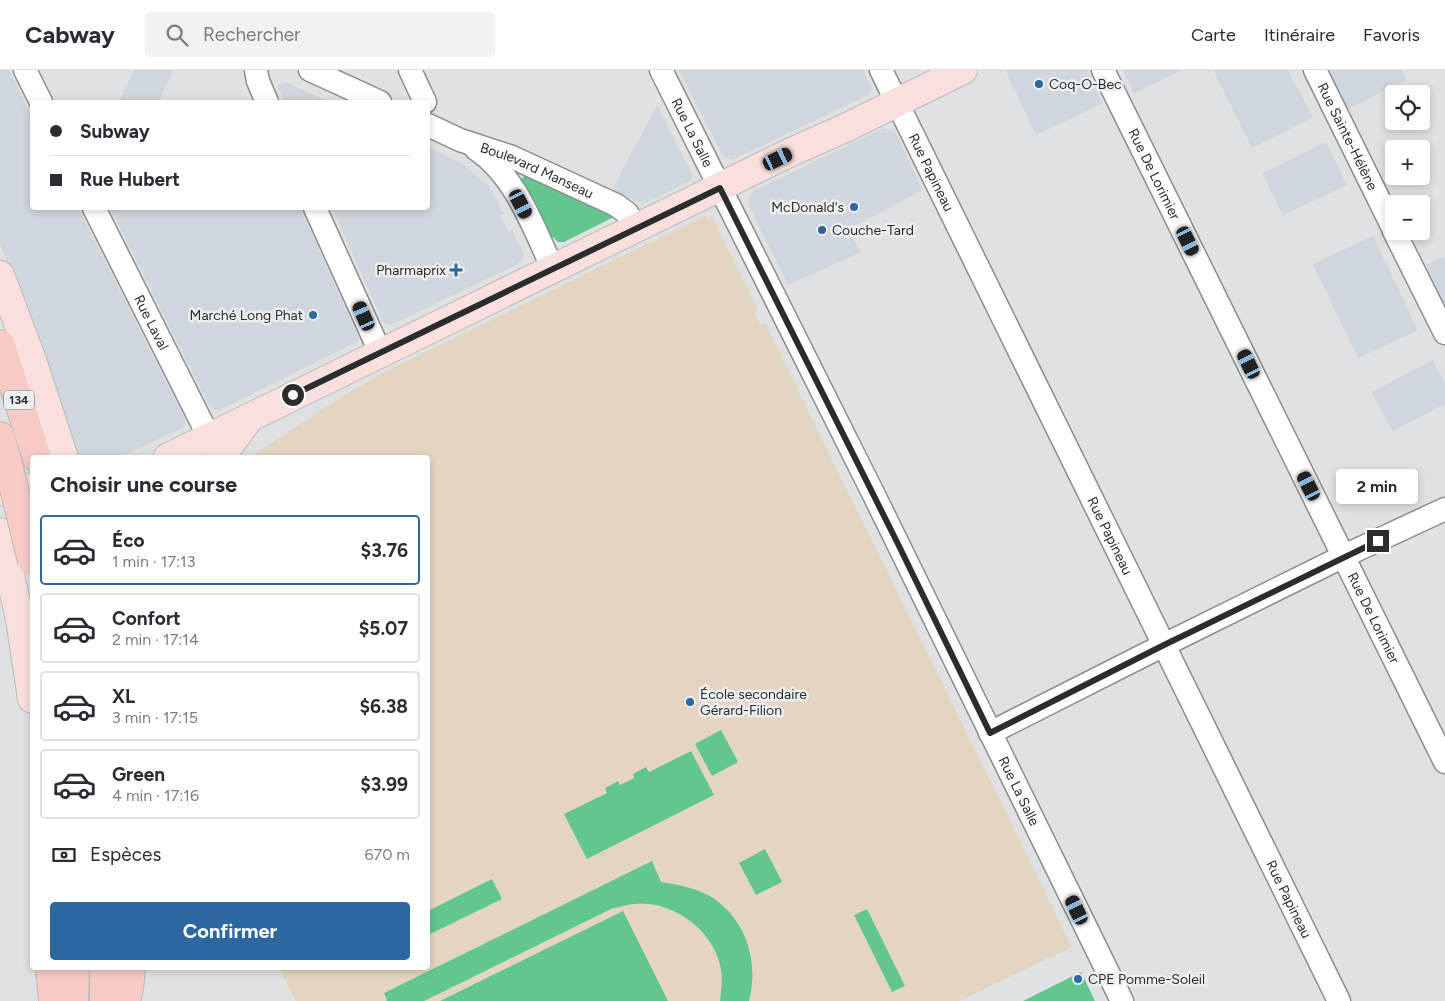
<!DOCTYPE html>
<html lang="fr">
<head>
<meta charset="utf-8">
<style>
	:root { --surface:#fff; --page:#f2f2f3; --text:#2b2b33; --muted:#7c7c81; --line:#e1e1e2; --accent:#2c679f }
	body { margin:0; font-family:Figtree,sans-serif; background:var(--page); color:var(--text); height:100vh; display:flex; flex-direction:column; font-size:19px; white-space:nowrap }
	* { box-sizing:border-box; margin:0 }
	p { font-size:16px; color:var(--muted) }
	.icon { flex:none; width:28px; height:28px; fill:none; stroke:currentColor; stroke-width:2; stroke-linecap:round; stroke-linejoin:round }
	.map { position:relative; flex:1; overflow:hidden }
	.details { position:absolute; left:30px; top:385px; width:400px; height:515px; display:flex; flex-direction:column; background:var(--surface); border-radius:5px; box-shadow:0 2px 8px #0003 }
	.details>* { flex:none }
	.top-card { position:absolute; left:30px; top:30px; width:400px; height:110px; border-radius:5px; box-shadow:0 2px 8px #0003; display:grid; align-content:center; height:110px; padding:0 20px; background:var(--surface) }
	.tools { position:absolute; left:1385px; top:15px; display:grid; gap:10px }
	.tools a { display:grid; place-items:center; width:45px; height:45px; border-radius:5px; background:var(--surface); box-shadow:0 2px 8px #0003; font-size:25px }
	.end { position:absolute; width:22px; height:22px; margin:-11px; border:6px solid #2b2c2c; background:#fff; box-shadow:0 0 0 2px #fff }
	.from { border-radius:50% }
	.bubble { position:absolute; height:35px; border-radius:5px; background:var(--surface); box-shadow:0 2px 8px #0003; font-size:16px; font-weight:700; line-height:35px; text-align:center }
	.car { position:absolute; width:15px; height:30px; margin:-15px -8px; border-radius:6px; box-shadow:0 0 4px 1px #0007; background:linear-gradient(#222 24%,#8ab4d8 0 40%,#222 0 76%,#8ab4d8 0 86%,#222 0) }
	.top-card b { display:flex; align-items:center; gap:18px; height:48px; font-size:19px }
	.top-card b+b { border-top:1px solid var(--line) }
	.top-card i { width:12px; height:12px; background:var(--text) }
	ul { padding:0; list-style:none }
	li { display:flex; align-items:center; gap:15px; height:70px; margin:0 10px 8px; padding:0 10px; border:2px solid var(--line); border-radius:5px }
	li div { flex:1 }
	li b { display:block; font-size:19px }
	li em { font-style:normal; font-weight:700 }
	li.on { border-color:var(--accent) }
	li>.icon { width:45px; height:45px; stroke-width:1.5 }
	h2 { padding:0 20px; font-size:22px; line-height:60px }
	.pay { display:flex; align-items:center; gap:12px; height:55px; padding:0 20px; font-size:19px }
	.pay p { margin-inline-start:auto }
	.button { display:flex; gap:10px; margin-top:auto; padding:10px 20px }
	.button a { flex:1; height:58px; border-radius:5px; background:var(--accent); color:#fff; font-size:20px; font-weight:700; line-height:58px; text-align:center }
	header { display:flex; align-items:center; gap:30px; box-sizing:border-box; height:70px; padding:0 25px; background:var(--surface); border-bottom:1px solid var(--line) }
	header strong { font-size:24px }
	nav { display:flex; gap:28px; margin-inline-start:auto; font-size:18px }
	.search { width:350px; height:45px; background:var(--page); display:flex; align-items:center; gap:12px; box-sizing:border-box; padding:0 18px; border-radius:5px; color:var(--muted); font-size:19px }
	.map>svg:first-child { display:block }
	.built { fill:#cfd6dd }
	.education { fill:#e4d5c2 }
	.green { fill:#62c78f }
	.lines { fill:none; stroke-linecap:round; stroke-linejoin:round }
	.minor-casing { stroke:#8b8c8d; stroke-width:25 }
	.major-casing { stroke:#bbb; stroke-width:30 }
	.highway-casing { stroke:#bbb; stroke-width:30 }
	.minor { stroke:#fff; stroke-width:22 }
	.major { stroke:#fae0dd; stroke-width:28 }
	.highway { stroke:#f6cbc6; stroke-width:28 }
	.highway-bridge-casing { stroke:#bbb; stroke-width:30; stroke-linecap:butt }
	.highway-bridge { stroke:#f6cbc6; stroke-width:28 }
	.route { stroke:#2b2c2c; stroke-width:6 }
	.poi-dot { fill:#2c679f; stroke:#edeeef; stroke-width:2 }
	.labels { text-anchor:middle; dominant-baseline:central; stroke-width:5; stroke-linejoin:round; paint-order:stroke }
	.shield { fill:#edeeef; stroke:#656666; stroke-width:1 }
	.shield-label { font-size:12px; font-weight:bold; fill:#2b2c2c }
	.poi-label { font-size:14px; fill:#2b2c2c; stroke:#edeeef; text-anchor:start }
	.street-label { font-size:14px; fill:#2b2c2c; stroke:#edeeef }
</style>
</head>
<body>
<header>
<strong>Cabway</strong>
<div class="search"><svg class="icon" aria-label="search" viewBox="0 0 24 24"><circle cx="10" cy="10" r="6"/><path d="M15 15l6 6"/></svg>Rechercher</div>
<nav><a>Carte</a><a>Itinéraire</a><a>Favoris</a></nav>
</header>
<div class="map">
<svg width="1445" height="931" viewBox="0 0 1445 931">
	<rect width="100%" height="100%" fill="#e0e1e2"/>
	<g class="built">
		<path d="M 0,0 L 9,0 L 32,47 L 32,138 L 78,138 L 185,349 L 185,354 L 182,358 L 120,387 L 87,387 L 76,383 L 40,274 L 0,174 Z"/>
		<path d="M 134,0 L 173,0 L 159,32 L 119,32 Z"/>
		<path d="M 678,0 L 863,0 L 872,19 L 868,25 L 732,90 L 723,86 Z"/>
		<path d="M 1005,0 L 1087,0 L 1103,33 L 1036,65 Z"/>
		<path d="M 1123,0 L 1182,0 L 1134,23 Z"/>
		<path d="M 1213,0 L 1288,0 L 1313,47 L 1252,78 Z"/>
		<path d="M 1327,0 L 1402,0 L 1406,10 L 1346,40 Z"/>
		<path d="M 285,12 L 330,32 L 284,32 L 277,16 Z"/>
		<path d="M 657,35 L 692,104 L 692,107 L 691,110 L 688,112 L 647,132 L 638,132 L 612,120 Z"/>
		<path d="M 884,58 L 895,62 L 923,120 L 848,159 L 861,182 L 788,215 L 748,133 L 753,121 Z"/>
		<path d="M 1326,72 L 1347,115 L 1283,145 L 1262,103 Z"/>
		<path d="M 428,77 L 461,93 L 490,117 L 504,144 L 500,146 L 508,161 L 512,160 L 525,185 L 518,194 L 391,255 L 383,252 L 332,138 L 428,138 Z"/>
		<path d="M 110,138 L 300,138 L 358,266 L 357,272 L 220,340 L 214,340 L 209,335 Z"/>
		<path d="M 1373,166 L 1418,260 L 1358,288 L 1313,194 Z"/>
		<path d="M 1445,186 L 1445,235 L 1426,195 Z"/>
		<path d="M 1433,290 L 1445,313 L 1445,334 L 1392,361 L 1372,322 Z"/>
	</g>
	<path class="education" d="M 705,146 L 708,148 L 712,147 L 758,240 L 754,242 L 760,255 L 765,253 L 1072,877 L 959,931 L 296,931 L 279,898 L 428,898 L 428,388 L 248,388 L 351,321 L 382,303 Z"/>
	<g class="green">
		<path d="M 527,104 L 609,141 L 612,146 L 612,148 L 564,172 L 558,172 L 553,167 L 550,168 L 521,109 Z"/>
		<path d="M 721,660 L 738,692 L 712,706 L 695,674 Z"/>
		<path d="M 691,681 L 714,725 L 587,789 L 564,744 L 607,723 L 605,718 L 618,711 L 620,715 L 634,708 L 633,704 L 646,697 L 649,702 Z"/>
		<path d="M 765,779 L 782,812 L 756,825 L 739,793 Z"/>
		<path d="M 652,791 L 661,812 C 679,815 697,818 713,828 C 747,851 759,893 749,931 L 720,931 C 721,921 723,910 721,900 C 716,866 683,838 649,834 C 636,832 623,836 611,839 L 424,931 L 386,931 L 387,930 L 384,923 Z"/>
		<path d="M 492,809 L 502,829 L 428,865 L 428,841 Z"/>
		<path d="M 867,839 L 905,916 L 892,922 L 854,845 Z"/>
		<path d="M 623,841 L 668,931 L 440,931 Z"/>
		<path d="M 1081,902 L 1095,931 L 1023,931 Z"/>
	</g>
	<g class="lines">
		<g class="minor-casing">
			<g id="minor">
				<path d="M 25,0 L 41,32"/>
				<path d="M 256,0 L 258,11 L 267,32"/>
				<path d="M 310,0 L 380,32"/>
				<path d="M 410,0 L 425,32"/>
				<path id="s1" d="M 661,0 L 874,425 L 1122,931"/>
				<path id="s2" d="M 881,0 L 1339,931"/>
				<path id="s3" d="M 1103,0 L 1445,692"/>
				<path id="s4" d="M 1315,0 L 1394,160"/>
				<path id="s5" d="M 428,55 L 460,70 L 512,87 L 616,135 L 627,143 L 636,158"/>
				<path d="M 476,79 C 516,106 533,157 553,199"/>
				<path id="s6" d="M 94,138 L 209,367"/>
				<path d="M 315,138 L 380,282"/>
				<path d="M 1394,161 L 1445,263"/>
				<path d="M 990,663 L 1164,575 L 1344,486 L 1445,439"/>
			</g>
		</g>
		<g class="major-casing">
			<g id="major">
				<path d="M 0,205 L 32,290 L 64,388"/>
				<path d="M 167,388 L 791,82 L 843,59 L 963,0"/>
				<path d="M 220,388 L 248,350"/>
				<path d="M 0,421 C 12,424 22,423 32,417"/>
				<path d="M 0,462 L 20,549 L 32,629"/>
			</g>
		</g>
		<g class="highway-casing">
			<g id="highway">
				<path d="M 0,274 L 37,388"/>
				<path d="M 0,366 L 9,398"/>
				<path d="M 50,898 L 53,931"/>
				<path d="M 74,931 L 75,898"/>
				<path d="M 104,931 L 104,898"/>
				<path d="M 126,931 L 129,919 L 131,898"/>
			</g>
		</g>
		<use href="#minor" class="minor"/>
		<use href="#major" class="major"/>
		<use href="#highway" class="highway"/>
		<g class="highway-bridge-casing">
			<path id="highway-bridge" d="M 9,398 L 32,491"/>
		</g>
		<use href="#highway-bridge" class="highway-bridge"/>
	</g>
	<g class="lines">
		<path class="route" d="M 293,325 L 720,118 L 898,474 L 990,663 L 1164,575 L 1378,471"/>
	</g>
	<g class="poi-dot">
		<circle cx="1039" cy="14" r="5"/>
		<circle cx="854" cy="137" r="5"/>
		<circle cx="822" cy="160" r="5"/>
		<path d="M453.5 192.5h5v5h5v5h-5v5h-5v-5h-5v-5h5z"/>
		<circle cx="313" cy="245" r="5"/>
		<circle cx="690" cy="632" r="5"/>
		<circle cx="1078" cy="909" r="5"/>
	</g>
	<g class="labels">
		<rect class="shield" x="4" y="320.5" width="30" height="19" rx="4"/>
		<g class="shield-label">
			<text x="19" y="330">134</text>
		</g>
		<g class="poi-label">
			<text x="1049" y="14">Coq-O-Bec</text>
			<text x="844" y="137" text-anchor="end">McDonald's</text>
			<text x="832" y="160">Couche-Tard</text>
			<text x="446" y="200" text-anchor="end">Pharmaprix</text>
			<text x="303" y="245" text-anchor="end">Marché Long Phat</text>
			<text x="700" y="624">École secondaire<tspan x="700" dy="16">Gérard-Filion</tspan></text>
			<text x="1088" y="909">CPE Pomme-Soleil</text>
		</g>
		<g class="street-label">
			<text stroke="none"><textPath href="#s1" startOffset="70">Rue La Salle</textPath></text>
			<text stroke="none"><textPath href="#s4" startOffset="74">Rue Sainte-Hélène</textPath></text>
			<text stroke="none"><textPath href="#s5" startOffset="118">Boulevard Manseau</textPath></text>
			<text stroke="none"><textPath href="#s2" startOffset="114">Rue Papineau</textPath></text>
			<text stroke="none"><textPath href="#s3" startOffset="116">Rue De Lorimier</textPath></text>
			<text stroke="none"><textPath href="#s6" startOffset="128">Rue Laval</textPath></text>
			<text stroke="none"><textPath href="#s2" startOffset="519">Rue Papineau</textPath></text>
			<text stroke="none"><textPath href="#s3" startOffset="611">Rue De Lorimier</textPath></text>
			<text stroke="none"><textPath href="#s1" startOffset="805">Rue La Salle</textPath></text>
			<text stroke="none"><textPath href="#s2" startOffset="924">Rue Papineau</textPath></text>
		</g>
	</g>
</svg>
<div class="tools">
<a><svg class="icon" aria-label="locate" viewBox="0 0 24 24"><circle cx="12" cy="12" r="6"/><path d="M12 2v4M12 18v4M2 12h4M18 12h4"/></svg></a>
<a>+</a>
<a>−</a>
</div>
<i class="end from" style="left:293px;top:325px"></i>
<i class="end" style="left:1378px;top:471px"></i>
<div class="bubble" style="left:1336px;top:399px;width:82px">2 min</div>
<i class="car" style="left:778px;top:89px;rotate:64deg"></i>
<i class="car" style="left:521px;top:134px;rotate:153deg"></i>
<i class="car" style="left:1188px;top:171px;rotate:154deg"></i>
<i class="car" style="left:364px;top:246px;rotate:336deg"></i>
<i class="car" style="left:1249px;top:294px;rotate:334deg"></i>
<i class="car" style="left:1309px;top:416px;rotate:333deg"></i>
<i class="car" style="left:1077px;top:840px;rotate:334deg"></i>
<div class="top-card">
<b><i class="from"></i>Subway</b>
<b><i></i>Rue Hubert</b>
</div>
<section class="details">
<h2>Choisir une course</h2>
<ul>
<li class="on"><svg class="icon" aria-label="car" viewBox="0 0 24 24"><path d="M5 17H2v-5l4-1 3-4h7l3 4 3 1v5h-3M9 17h6M6 11h13"/><circle cx="7" cy="17" r="2"/><circle cx="17" cy="17" r="2"/></svg><div><b>Éco</b><p>1 min · 17:13</p></div><em>$3.76</em></li>
<li><svg class="icon" aria-label="car" viewBox="0 0 24 24"><path d="M5 17H2v-5l4-1 3-4h7l3 4 3 1v5h-3M9 17h6M6 11h13"/><circle cx="7" cy="17" r="2"/><circle cx="17" cy="17" r="2"/></svg><div><b>Confort</b><p>2 min · 17:14</p></div><em>$5.07</em></li>
<li><svg class="icon" aria-label="car" viewBox="0 0 24 24"><path d="M5 17H2v-5l4-1 3-4h7l3 4 3 1v5h-3M9 17h6M6 11h13"/><circle cx="7" cy="17" r="2"/><circle cx="17" cy="17" r="2"/></svg><div><b>XL</b><p>3 min · 17:15</p></div><em>$6.38</em></li>
<li><svg class="icon" aria-label="car" viewBox="0 0 24 24"><path d="M5 17H2v-5l4-1 3-4h7l3 4 3 1v5h-3M9 17h6M6 11h13"/><circle cx="7" cy="17" r="2"/><circle cx="17" cy="17" r="2"/></svg><div><b>Green</b><p>4 min · 17:16</p></div><em>$3.99</em></li>
</ul>
<div class="pay"><svg class="icon" aria-label="cash" viewBox="0 0 24 24"><path d="M3 7h18v10H3z"/><circle cx="12" cy="12" r="2"/></svg>Espèces<p>670 m</p></div>
<div class="button"><a>Confirmer</a></div>
</section>
</div>
</body>
</html>
